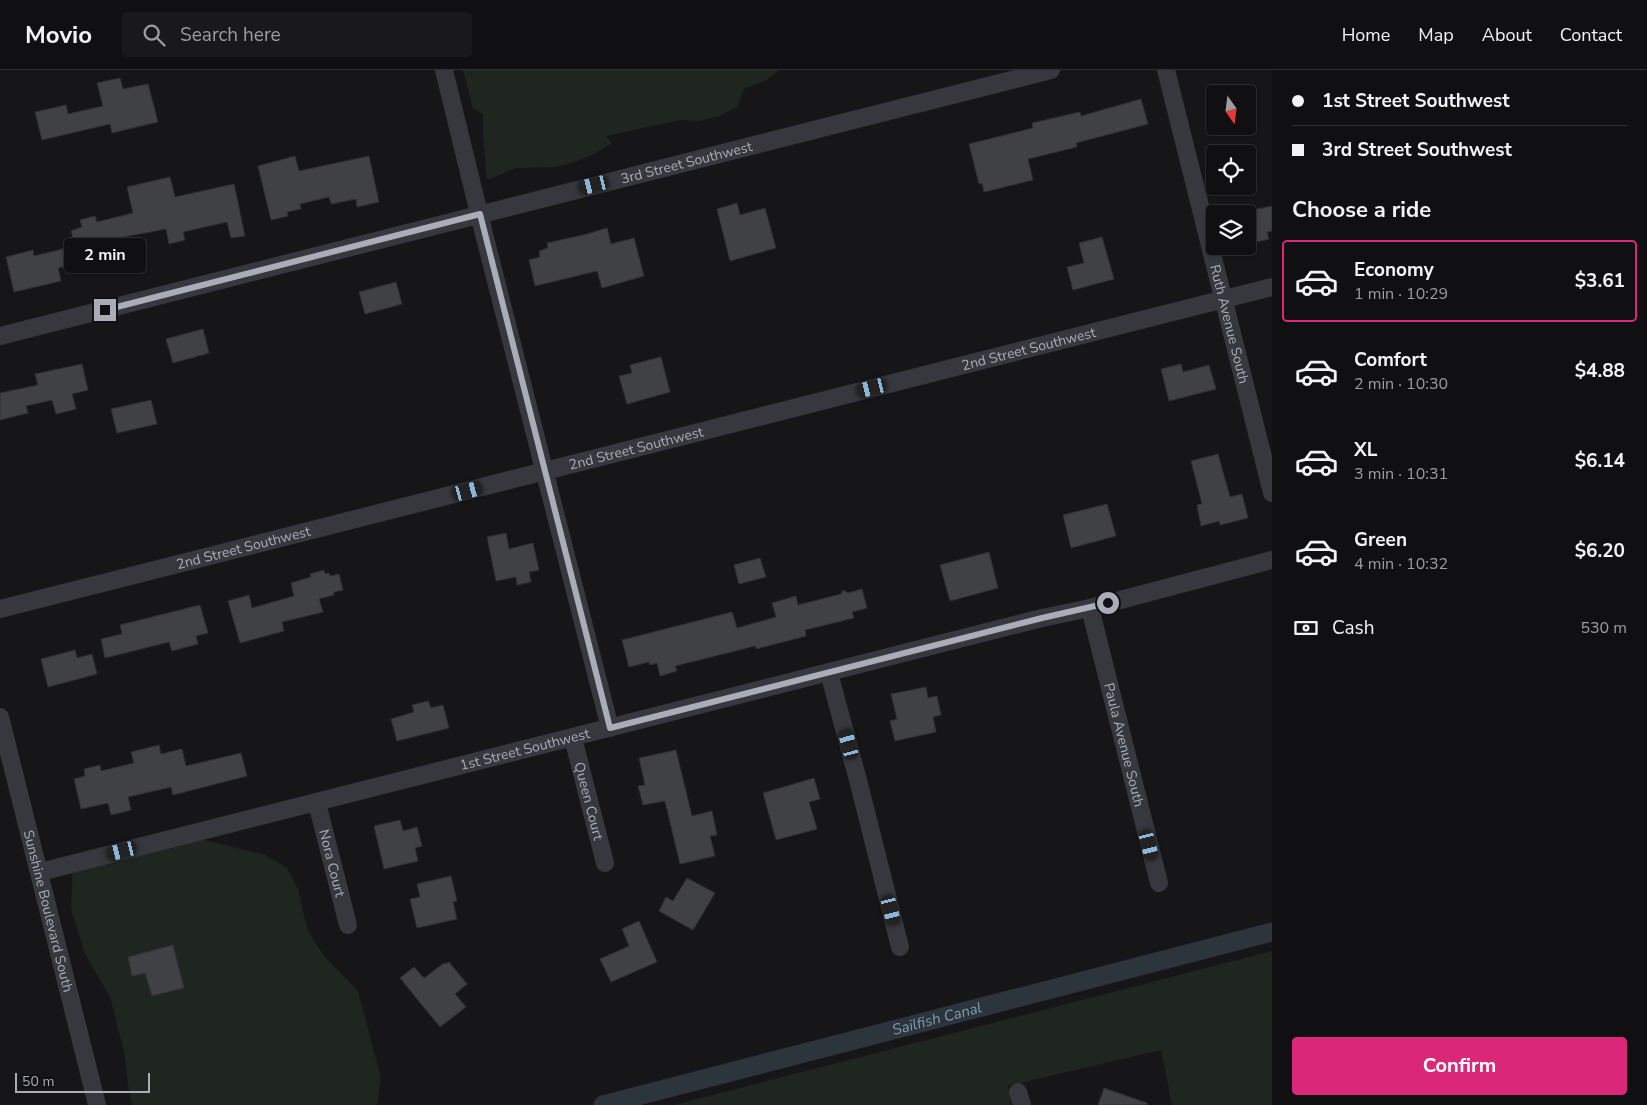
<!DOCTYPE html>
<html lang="en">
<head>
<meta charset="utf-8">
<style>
	:root { --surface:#101012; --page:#19191b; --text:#f1f3f6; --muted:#9c9d9f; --line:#303032; --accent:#db2777 }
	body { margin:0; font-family:"Nunito Sans",sans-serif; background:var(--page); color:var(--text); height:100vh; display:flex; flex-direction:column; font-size:19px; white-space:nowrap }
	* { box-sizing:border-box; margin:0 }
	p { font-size:16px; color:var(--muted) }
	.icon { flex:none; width:28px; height:28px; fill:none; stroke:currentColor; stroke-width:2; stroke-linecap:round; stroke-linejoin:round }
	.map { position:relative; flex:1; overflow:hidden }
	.details { display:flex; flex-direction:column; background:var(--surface); width:375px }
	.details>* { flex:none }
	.guide { display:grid; align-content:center; height:110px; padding:0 20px; background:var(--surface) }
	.needle { width:32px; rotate:166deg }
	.tools { position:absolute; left:1206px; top:15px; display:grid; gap:10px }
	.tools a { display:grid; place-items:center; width:50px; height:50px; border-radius:5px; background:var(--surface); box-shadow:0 1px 4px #0004,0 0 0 1px var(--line); font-size:25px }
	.scale { position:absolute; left:15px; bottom:12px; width:135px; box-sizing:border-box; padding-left:5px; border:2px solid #a8adb8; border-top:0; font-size:14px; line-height:18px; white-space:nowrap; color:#a8adb8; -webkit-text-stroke:4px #111113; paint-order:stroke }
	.end { position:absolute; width:22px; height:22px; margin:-11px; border:6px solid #a8adb8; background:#111; box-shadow:0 0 0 2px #111 }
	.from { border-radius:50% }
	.bubble { position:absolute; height:35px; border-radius:5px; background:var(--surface); box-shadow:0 1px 4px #0004,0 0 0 1px var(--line); font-size:16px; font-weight:700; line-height:35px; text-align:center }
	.car { position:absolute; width:15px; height:30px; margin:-15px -8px; border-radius:6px; box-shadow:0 0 4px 1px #0007; background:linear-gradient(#222 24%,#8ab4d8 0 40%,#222 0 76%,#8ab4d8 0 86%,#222 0) }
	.guide b { display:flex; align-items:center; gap:18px; height:48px; font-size:19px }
	.guide b+b { border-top:1px solid var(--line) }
	.guide i { width:12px; height:12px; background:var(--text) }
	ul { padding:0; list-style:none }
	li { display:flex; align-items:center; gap:15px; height:82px; margin:0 10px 8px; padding:0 10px; border:2px solid transparent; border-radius:5px }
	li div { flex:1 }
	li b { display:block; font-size:19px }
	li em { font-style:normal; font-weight:700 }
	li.selected { border-color:var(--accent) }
	li>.icon { width:45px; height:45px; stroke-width:1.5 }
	h2 { padding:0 20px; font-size:22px; line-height:60px }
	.pay { display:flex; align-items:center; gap:12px; height:55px; padding:0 20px; font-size:19px }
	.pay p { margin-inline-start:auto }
	.cta { display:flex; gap:10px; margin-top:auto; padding:10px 20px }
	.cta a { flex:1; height:58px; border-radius:5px; background:var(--accent); color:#fff; font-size:20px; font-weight:700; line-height:58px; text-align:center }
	header { display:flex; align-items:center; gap:30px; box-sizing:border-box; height:70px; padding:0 25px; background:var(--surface); border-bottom:1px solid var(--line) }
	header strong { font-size:24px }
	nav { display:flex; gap:28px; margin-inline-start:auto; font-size:18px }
	.search { width:350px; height:45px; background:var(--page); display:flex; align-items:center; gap:12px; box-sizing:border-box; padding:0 18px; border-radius:5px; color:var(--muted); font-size:19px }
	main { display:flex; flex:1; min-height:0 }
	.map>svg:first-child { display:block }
	.green { fill:#1e261f }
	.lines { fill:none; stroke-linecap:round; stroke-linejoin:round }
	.canal { stroke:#2c353c; stroke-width:19 }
	.building { fill:#404145; stroke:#303034 }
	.minor { stroke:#37383d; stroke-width:18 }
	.route { stroke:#a8adb8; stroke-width:6 }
	.labels { text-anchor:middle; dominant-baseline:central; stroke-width:4; stroke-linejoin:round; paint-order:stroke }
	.street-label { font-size:14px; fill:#a8adb8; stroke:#111113 }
	.water-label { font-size:15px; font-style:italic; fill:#7f9bb3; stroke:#111113 }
</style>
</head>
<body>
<header>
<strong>Movio</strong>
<div class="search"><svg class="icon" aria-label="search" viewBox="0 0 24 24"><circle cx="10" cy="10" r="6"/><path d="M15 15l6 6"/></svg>Search here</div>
<nav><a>Home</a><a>Map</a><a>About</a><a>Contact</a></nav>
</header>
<main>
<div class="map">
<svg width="1272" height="1035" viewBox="0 0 1272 1035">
	<rect width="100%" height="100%" fill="#161618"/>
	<g class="green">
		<path d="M 463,0 L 779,0 L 767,10 L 744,19 L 738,36 L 720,46 L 700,51 L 680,50 L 606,66 L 612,73 L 594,84 L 575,92 L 556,97 L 515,98 L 487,110 L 483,65 L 483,44 L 473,38 Z"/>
		<path d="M 185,765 L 265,785 L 287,798 L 298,819 L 307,858 L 317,876 L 326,888 L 358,921 L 381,1008 L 377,1035 L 132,1035 L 128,1015 L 125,986 L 110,927 L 85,884 L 71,839 L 73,792 Z"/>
		<path d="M 1272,881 L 1272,1035 L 1172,1035 L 1161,980 L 1008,1016 L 1011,1035 L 674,1035 Z"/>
	</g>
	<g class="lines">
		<path class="canal" id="s1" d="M 603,1035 L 1272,862"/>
	</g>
	<g class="building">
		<path d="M 120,8 L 123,19 L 148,14 L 158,52 L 112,63 L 110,54 L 42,70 L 35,42 L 66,35 L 68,44 L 103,36 L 97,13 Z"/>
		<path d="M 1141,29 L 1148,54 L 1076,73 L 1077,77 L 1028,89 L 1033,110 L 984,122 L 982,113 L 979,114 L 969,74 L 1033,58 L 1032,53 L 1080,42 L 1081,46 Z"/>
		<path d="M 295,86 L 299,101 L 369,86 L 379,132 L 357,137 L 356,129 L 331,134 L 329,127 L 300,134 L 301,139 L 287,142 L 288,146 L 271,150 L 258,96 Z"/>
		<path d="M 170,107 L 175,127 L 234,114 L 245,166 L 231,168 L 227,152 L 183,162 L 185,170 L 169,174 L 166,159 L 118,168 L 123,186 L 99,192 L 98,187 L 58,198 L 61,211 L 14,222 L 6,187 L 33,180 L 34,186 L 75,176 L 71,161 L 82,157 L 80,150 L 95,146 L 97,152 L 133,143 L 127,117 Z"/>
		<path d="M 737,133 L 740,145 L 765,138 L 776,178 L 730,191 L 717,139 Z"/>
		<path d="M 1272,136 L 1272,161 L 1267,162 L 1269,169 L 1248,174 L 1248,141 Z"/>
		<path d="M 607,158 L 611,174 L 634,168 L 644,206 L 602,218 L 597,201 L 535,216 L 529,190 L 540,187 L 539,181 L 548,178 L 547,173 L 587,164 Z"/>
		<path d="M 1102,167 L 1114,209 L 1073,220 L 1067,197 L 1084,193 L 1079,173 Z"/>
		<path d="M 396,212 L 402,234 L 365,244 L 359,222 Z"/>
		<path d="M 203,259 L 209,283 L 173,293 L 166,269 Z"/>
		<path d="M 661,287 L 670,322 L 627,334 L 619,306 L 632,303 L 630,295 Z"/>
		<path d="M 82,294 L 88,320 L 72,324 L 76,339 L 56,344 L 52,330 L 26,336 L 28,343 L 0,350 L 0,323 L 38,315 L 35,304 Z"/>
		<path d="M 1181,294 L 1183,302 L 1209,295 L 1216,319 L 1169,331 L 1161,299 Z"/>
		<path d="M 151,330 L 157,354 L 117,363 L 111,339 Z"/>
		<path d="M 1218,384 L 1230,427 L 1242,424 L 1248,448 L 1220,455 L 1219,451 L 1201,456 L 1197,435 L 1202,434 L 1191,391 Z"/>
		<path d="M 1107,434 L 1116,466 L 1071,478 L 1063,445 Z"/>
		<path d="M 506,463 L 509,479 L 533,473 L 539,500 L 529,502 L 531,512 L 517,515 L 516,507 L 496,511 L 487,467 Z"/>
		<path d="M 989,482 L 998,518 L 950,531 L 940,495 Z"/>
		<path d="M 760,488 L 766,507 L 739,514 L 734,495 Z"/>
		<path d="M 324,500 L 325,504 L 329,503 L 330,506 L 339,504 L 343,520 L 334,522 L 334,525 L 319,529 L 323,542 L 282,552 L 284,561 L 240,573 L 228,531 L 249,525 L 252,538 L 294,526 L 291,513 L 311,507 L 310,504 Z"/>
		<path d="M 862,519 L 867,538 L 852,542 L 854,548 L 805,560 L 806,566 L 756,579 L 755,576 L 675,596 L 677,601 L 660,606 L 657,593 L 650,595 L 649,592 L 629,597 L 622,570 L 732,542 L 737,558 L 776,547 L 772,533 L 796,526 L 798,535 L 841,524 L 843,520 L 848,523 Z"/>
		<path d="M 200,535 L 208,563 L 196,566 L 198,574 L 172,581 L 169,572 L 105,588 L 101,569 L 122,564 L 120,555 Z"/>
		<path d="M 75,580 L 77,588 L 92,584 L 97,604 L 48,617 L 41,589 Z"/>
		<path d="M 926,617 L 928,628 L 937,626 L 941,645 L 933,647 L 936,662 L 895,671 L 890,651 L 897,649 L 891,624 Z"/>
		<path d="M 428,631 L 431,638 L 443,635 L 449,658 L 397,671 L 391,649 L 414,642 L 412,635 Z"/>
		<path d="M 159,675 L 161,684 L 182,679 L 186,696 L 241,683 L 247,706 L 173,725 L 171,717 L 128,727 L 131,740 L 111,745 L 108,733 L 81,739 L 74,709 L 85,706 L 84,699 L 100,695 L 101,701 L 134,693 L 131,682 Z"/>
		<path d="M 676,680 L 692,746 L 712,741 L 717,765 L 710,766 L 715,786 L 680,794 L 665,731 L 643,735 L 638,716 L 645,715 L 639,688 Z"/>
		<path d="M 814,708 L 820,729 L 809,732 L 817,759 L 776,770 L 763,723 Z"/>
		<path d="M 400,750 L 403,761 L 417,757 L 422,776 L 415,778 L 418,791 L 384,799 L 374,756 Z"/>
		<path d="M 451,806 L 457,831 L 453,832 L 457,849 L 417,858 L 410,829 L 420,827 L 417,814 Z"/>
		<path d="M 687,808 L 715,823 L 693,860 L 659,841 L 666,827 L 673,831 Z"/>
		<path d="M 639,851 L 657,892 L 611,912 L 600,889 L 629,876 L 622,859 Z"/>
		<path d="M 173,875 L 184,918 L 152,926 L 145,903 L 132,906 L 128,887 Z"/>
		<path d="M 449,892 L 467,914 L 455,924 L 466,937 L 440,957 L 400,908 L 414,897 L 424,908 L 444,893 L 446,894 Z"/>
		<path d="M 1104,1018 L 1147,1033 L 1147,1035 L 1098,1035 Z"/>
	</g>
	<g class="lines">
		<g class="minor">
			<path d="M 444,0 L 484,164 L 610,658"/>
			<path id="s2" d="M 1166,0 L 1272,423"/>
			<path id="s3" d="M 0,266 L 1051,0"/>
			<path id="s4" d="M 1090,538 L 1159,813"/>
			<path id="s5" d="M 0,539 L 1272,217"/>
			<path d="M 829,603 L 858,710 L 900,877"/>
			<path id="s6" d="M 0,647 L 97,1035"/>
			<path id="s7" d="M 573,668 L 605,793"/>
			<path id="s8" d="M 317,733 L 348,855"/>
			<path id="s9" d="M 40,802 L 1042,548 L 1090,538 L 1272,490"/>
			<path d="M 1018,1022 L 1022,1035"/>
		</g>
	</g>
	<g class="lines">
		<path class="route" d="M 105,240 L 480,144 L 610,658 L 1042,548 L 1108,533"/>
	</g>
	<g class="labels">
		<g class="street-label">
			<text stroke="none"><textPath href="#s3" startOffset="708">3rd Street Southwest</textPath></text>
			<text stroke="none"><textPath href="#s2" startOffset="262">Ruth Avenue South</textPath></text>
			<text stroke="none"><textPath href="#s5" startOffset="1061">2nd Street Southwest</textPath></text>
			<text stroke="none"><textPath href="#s5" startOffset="656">2nd Street Southwest</textPath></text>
			<text stroke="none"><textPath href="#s5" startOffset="251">2nd Street Southwest</textPath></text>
			<text stroke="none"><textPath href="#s4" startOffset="141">Paula Avenue South</textPath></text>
			<text stroke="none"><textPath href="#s9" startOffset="500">1st Street Southwest</textPath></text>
			<text stroke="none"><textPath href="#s7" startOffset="65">Queen Court</textPath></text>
			<text stroke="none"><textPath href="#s8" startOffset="62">Nora Court</textPath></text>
			<text stroke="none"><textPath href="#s6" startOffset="200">Sunshine Boulevard South</textPath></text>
		</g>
		<g class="water-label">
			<text stroke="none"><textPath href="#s1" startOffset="345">Sailfish Canal</textPath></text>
		</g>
	</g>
</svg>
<div class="tools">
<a><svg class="needle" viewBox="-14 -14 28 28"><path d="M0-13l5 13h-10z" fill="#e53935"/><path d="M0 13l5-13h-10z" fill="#9c9d9f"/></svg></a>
<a><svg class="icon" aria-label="locate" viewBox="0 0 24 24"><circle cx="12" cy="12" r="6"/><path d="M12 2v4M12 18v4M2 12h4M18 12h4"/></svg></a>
<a><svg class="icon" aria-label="layers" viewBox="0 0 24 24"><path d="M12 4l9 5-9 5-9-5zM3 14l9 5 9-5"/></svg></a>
</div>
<div class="scale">50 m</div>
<i class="end from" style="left:1108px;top:533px"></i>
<i class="end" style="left:105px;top:240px"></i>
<div class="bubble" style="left:64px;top:168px;width:82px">2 min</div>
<i class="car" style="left:594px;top:115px;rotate:256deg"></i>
<i class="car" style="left:872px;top:318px;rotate:256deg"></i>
<i class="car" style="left:468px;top:421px;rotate:75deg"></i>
<i class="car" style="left:849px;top:674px;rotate:345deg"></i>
<i class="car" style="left:1149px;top:775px;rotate:166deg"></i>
<i class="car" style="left:122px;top:781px;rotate:256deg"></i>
<i class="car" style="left:891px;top:840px;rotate:166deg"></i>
</div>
<section class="details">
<div class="guide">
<b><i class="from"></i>1st Street Southwest</b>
<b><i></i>3rd Street Southwest</b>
</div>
<h2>Choose a ride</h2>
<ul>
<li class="selected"><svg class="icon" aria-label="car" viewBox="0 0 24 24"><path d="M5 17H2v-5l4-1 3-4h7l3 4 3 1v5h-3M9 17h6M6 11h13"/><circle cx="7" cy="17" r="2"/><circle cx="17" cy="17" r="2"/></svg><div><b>Economy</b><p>1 min · 10:29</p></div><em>$3.61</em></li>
<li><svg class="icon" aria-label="car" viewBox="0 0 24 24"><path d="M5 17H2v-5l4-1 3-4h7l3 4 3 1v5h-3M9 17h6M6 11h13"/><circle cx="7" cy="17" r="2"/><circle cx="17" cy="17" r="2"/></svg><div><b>Comfort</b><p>2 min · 10:30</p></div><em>$4.88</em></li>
<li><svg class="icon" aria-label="car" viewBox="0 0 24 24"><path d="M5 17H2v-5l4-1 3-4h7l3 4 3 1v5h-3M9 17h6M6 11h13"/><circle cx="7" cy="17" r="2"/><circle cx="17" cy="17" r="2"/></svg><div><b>XL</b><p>3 min · 10:31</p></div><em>$6.14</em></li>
<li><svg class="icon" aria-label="car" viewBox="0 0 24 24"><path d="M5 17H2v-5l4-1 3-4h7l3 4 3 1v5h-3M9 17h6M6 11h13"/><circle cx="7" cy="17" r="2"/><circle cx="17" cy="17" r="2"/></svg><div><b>Green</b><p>4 min · 10:32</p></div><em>$6.20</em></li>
</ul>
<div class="pay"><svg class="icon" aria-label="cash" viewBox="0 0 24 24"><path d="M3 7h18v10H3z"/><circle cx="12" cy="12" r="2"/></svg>Cash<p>530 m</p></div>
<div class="cta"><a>Confirm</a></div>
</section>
</main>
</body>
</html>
